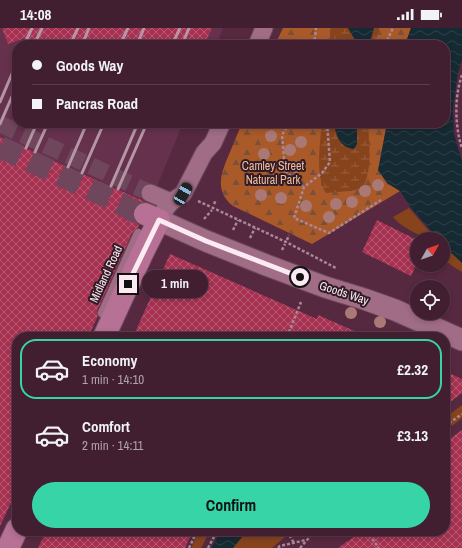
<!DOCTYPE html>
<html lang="en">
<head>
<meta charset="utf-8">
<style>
	:root { --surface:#411f31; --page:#482739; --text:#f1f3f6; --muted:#aea2ab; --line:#5a3d4d; --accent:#36d4a7 }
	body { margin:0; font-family:"Archivo Narrow",sans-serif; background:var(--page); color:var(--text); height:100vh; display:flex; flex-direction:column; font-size:15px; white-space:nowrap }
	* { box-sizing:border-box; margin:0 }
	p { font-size:13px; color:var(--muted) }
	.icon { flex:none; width:22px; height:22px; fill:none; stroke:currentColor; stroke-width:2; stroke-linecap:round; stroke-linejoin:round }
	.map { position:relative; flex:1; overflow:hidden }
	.details { position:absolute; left:12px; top:304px; width:438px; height:204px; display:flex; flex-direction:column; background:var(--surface); border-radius:16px; box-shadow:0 2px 6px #0003,0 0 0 1px var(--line) }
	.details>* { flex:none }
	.guide { position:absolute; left:12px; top:12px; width:438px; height:88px; border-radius:16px; box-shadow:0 2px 6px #0003,0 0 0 1px var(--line); display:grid; align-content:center; height:88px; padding:0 20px; background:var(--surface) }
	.needle { width:26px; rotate:50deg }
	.tools { position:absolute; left:410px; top:204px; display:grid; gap:8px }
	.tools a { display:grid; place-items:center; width:40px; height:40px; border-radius:50%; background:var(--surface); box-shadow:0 2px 6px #0003,0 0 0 1px var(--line); font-size:20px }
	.end { position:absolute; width:18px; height:18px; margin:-9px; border:5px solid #fceaf2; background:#111; box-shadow:0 0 0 2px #111 }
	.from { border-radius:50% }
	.bubble { position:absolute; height:28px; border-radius:14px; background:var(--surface); box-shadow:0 2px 6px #0003,0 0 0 1px var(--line); font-size:13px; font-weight:700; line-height:28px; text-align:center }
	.car { position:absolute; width:12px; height:24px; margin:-12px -6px; border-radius:5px; box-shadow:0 0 3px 1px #0007; background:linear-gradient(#222 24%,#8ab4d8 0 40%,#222 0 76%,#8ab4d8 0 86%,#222 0) }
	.guide b { display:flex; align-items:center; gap:14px; height:38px; font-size:15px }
	.guide b+b { border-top:1px solid var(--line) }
	.guide i { width:10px; height:10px; background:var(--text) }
	ul { padding:7px 0 0; list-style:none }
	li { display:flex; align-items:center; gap:12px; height:60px; margin:0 8px 6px; padding:0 12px; border:2px solid transparent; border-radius:16px }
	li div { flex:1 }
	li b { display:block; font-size:15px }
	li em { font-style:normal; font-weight:700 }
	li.on { border-color:var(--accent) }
	li>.icon { width:36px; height:36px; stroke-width:1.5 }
	.button { display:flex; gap:8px; margin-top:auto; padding:8px 20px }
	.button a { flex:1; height:46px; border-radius:24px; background:var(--accent); color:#111; font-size:16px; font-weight:700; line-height:46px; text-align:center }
	.status { display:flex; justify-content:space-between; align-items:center; height:28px; padding:0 20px; background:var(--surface); direction:ltr }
	.status svg { height:11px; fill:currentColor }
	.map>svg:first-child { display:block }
	.built { fill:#66314d }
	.green { fill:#87441c }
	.forest { fill:url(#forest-firs) }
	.wetland { fill:url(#wetland-marsh) }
	.water { fill:url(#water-waves) }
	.building { fill:url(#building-cross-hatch) }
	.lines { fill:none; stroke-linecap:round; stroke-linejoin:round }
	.minor-tunnel { stroke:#70465c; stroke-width:17; stroke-dasharray:17 8; stroke-linecap:butt }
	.primary-tunnel { stroke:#70465c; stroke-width:22; stroke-dasharray:22 11; stroke-linecap:butt }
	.service-casing { stroke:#6c495d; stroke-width:10 }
	.minor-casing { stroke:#6c495d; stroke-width:19 }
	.tertiary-casing { stroke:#6c495d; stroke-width:23 }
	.primary-casing { stroke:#6c495d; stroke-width:24 }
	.path { stroke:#a98899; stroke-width:2.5; stroke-dasharray:3 2; stroke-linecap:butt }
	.service { stroke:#a06c86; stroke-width:8 }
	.minor { stroke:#a06c86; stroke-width:17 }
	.tertiary { stroke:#a06c86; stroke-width:21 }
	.primary { stroke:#b67194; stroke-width:22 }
	.rail { stroke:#b496a5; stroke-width:3 }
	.tree { fill:#ab7975 }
	.route { stroke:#fceaf2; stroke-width:5 }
	.labels { text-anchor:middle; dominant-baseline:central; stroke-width:4; stroke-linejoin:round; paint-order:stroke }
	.park-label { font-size:12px; fill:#f0bb9f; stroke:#2f1b25 }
	.street-label { font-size:12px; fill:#fceaf2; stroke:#2f1b25 }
</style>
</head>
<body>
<div class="status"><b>14:08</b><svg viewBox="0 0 49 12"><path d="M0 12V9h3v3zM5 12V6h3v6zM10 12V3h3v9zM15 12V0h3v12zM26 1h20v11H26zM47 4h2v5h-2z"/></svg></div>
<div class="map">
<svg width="462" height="520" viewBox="0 0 462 520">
	<defs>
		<pattern id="forest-firs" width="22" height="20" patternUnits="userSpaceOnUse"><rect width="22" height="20" fill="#aa5929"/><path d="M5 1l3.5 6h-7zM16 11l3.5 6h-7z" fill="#7b5039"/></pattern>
		<pattern id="wetland-marsh" width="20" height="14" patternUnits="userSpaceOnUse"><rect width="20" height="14" fill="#87441c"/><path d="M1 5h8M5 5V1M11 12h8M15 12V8" fill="none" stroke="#995f3d"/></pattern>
		<pattern id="water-waves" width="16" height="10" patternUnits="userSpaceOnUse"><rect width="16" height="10" fill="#162a33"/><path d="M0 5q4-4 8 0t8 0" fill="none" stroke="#2d3f47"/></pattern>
		<pattern id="building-cross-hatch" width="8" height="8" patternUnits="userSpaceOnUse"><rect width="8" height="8" fill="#a63151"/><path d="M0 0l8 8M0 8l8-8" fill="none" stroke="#b85973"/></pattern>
	</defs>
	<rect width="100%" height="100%" fill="#572941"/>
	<path class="built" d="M 0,0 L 223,0 L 216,17 L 17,17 L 17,95 L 183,95 L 150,175 L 0,109 Z"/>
	<g class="green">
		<path d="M 409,180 L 436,211 C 423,211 401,199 393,189 Z"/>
		<path d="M 443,218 L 462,234 L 462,244 C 449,236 443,234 443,218 Z"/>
		<path d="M 462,377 L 462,390 L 452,398 L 446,389 Z"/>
		<path d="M 199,503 L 208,507 L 201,520 L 191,520 Z"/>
		<path d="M 247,503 L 281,503 L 285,509 L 272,520 L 233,520 Z"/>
	</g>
	<g class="forest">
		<path d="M 283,0 L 331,0 L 329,17 L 275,17 Z"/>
		<path d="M 379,0 L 411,0 L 405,17 L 374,17 Z"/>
		<path d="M 242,95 L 322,95 L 320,137 L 322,158 L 350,163 L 363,159 L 368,138 L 368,95 L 387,95 L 379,142 L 387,155 L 400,163 L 312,216 L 233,178 C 213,162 222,143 230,124 C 234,114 238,105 242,95 Z"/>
	</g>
	<g class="wetland">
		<path d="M 331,0 L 348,0 L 358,17 L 329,17 Z"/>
		<path d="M 374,0 L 379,0 L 374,17 L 369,17 Z"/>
		<path d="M 322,95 L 335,95 L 335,103 L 354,121 L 357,116 L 357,95 L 368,95 C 369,115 373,141 363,159 L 350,163 L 326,165 C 315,149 320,114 322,95 Z"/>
	</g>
	<g class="water">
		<path d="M 348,0 L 374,0 L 369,17 L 358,17 Z"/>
		<path d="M 411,0 L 462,0 L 462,32 L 458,45 L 453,81 L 454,106 L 462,133 L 462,235 L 443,217 L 443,211 L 438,211 L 411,180 L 400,163 L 387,155 L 378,142 L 387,95 L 445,95 L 445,17 L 405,17 Z"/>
		<path d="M 335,95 L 357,95 L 357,116 L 354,121 C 340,120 335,107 335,95 Z"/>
		<path d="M 221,503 L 247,503 L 233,520 L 211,520 Z"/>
	</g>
	<g class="building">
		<path d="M 2,0 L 212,0 L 204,17 L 28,17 L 25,10 L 8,16 Z"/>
		<path d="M 0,109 L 146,174 L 138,176 L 133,181 L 133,188 L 135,193 L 139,197 L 138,200 L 133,203 L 97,283 L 98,288 L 88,309 L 17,309 L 17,462 L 0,498 Z"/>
		<path d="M 377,192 L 417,212 L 417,235 L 411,248 L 362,224 Z"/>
		<path d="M 170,226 L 317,291 L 318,287 L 368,309 L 133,309 Z"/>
		<path d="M 445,343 L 462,351 L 462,365 L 445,378 Z"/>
		<path d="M 462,402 L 462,520 L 338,520 L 362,503 L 445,503 L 445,414 Z"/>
		<path d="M 46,503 L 193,503 L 185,520 L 38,520 Z"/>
	</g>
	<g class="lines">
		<path class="minor-tunnel" d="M 0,96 L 150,165"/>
		<path class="primary-tunnel" d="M 0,119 L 120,175 L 133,183 L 145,186"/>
		<g class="service-casing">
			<path id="service" d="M 111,293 L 102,285 L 138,205"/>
		</g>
		<g class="minor-casing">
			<g id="minor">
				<path d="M 257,17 L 264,0"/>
				<path d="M 150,165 L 171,174"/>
				<path d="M 159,192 L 163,184 L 171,174 L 183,166 L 204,125 L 213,115 L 222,95"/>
			</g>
		</g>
		<g class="tertiary-casing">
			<path id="tertiary" d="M 159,192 L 206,213 L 266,237 L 325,259 L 364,271 L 395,282 L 462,312"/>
		</g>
		<g class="primary-casing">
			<g id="primary">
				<path d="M 104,309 L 142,226 L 159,192 L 145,186"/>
				<path d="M 8,520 L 17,501"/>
			</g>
		</g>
		<g class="path">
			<path d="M 314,17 L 316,0"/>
			<path d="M 385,17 L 393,0"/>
			<path d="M 462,47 C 454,70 455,98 462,121"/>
			<path d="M 197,95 L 197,96"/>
			<path d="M 289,95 L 282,107 L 285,143 L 304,159"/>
			<path d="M 327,95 L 330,134 L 322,145 L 304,159 L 294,190 L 329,205 L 381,172"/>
			<path d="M 198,173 L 286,214 L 336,240"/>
			<path d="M 214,176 L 216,172"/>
			<path d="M 204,191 L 212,182"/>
			<path d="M 233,202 L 238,192"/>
			<path d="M 250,210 L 255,200"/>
			<path d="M 287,212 L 289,207"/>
			<path d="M 282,222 L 285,216"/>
			<path d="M 287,309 L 301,274"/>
			<path d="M 445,398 L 462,386"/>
			<path d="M 287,503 L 294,515"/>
			<path d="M 366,503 L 379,520"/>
			<path d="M 189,520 L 197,503"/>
			<path d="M 208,520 L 217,503"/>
			<path d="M 278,520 L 280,518 L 306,512"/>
			<path d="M 300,520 L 315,503"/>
		</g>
		<use href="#service" class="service"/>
		<use href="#minor" class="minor"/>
		<use href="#tertiary" class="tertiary"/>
		<use href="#primary" class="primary"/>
		<g class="rail">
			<path d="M 24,17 L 32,0"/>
			<path d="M 34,17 L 42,0"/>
			<path d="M 70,17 L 78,0"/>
			<path d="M 82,17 L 89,0"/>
			<path d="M 120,17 L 128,0"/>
			<path d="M 137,17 L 144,0"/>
			<path d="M 172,17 L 180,0"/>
			<path d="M 182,17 L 189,0"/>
			<path d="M 0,74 L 17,34"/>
			<path d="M 0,96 L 17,57"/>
			<path d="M 26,120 L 37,95"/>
			<path d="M 35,124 L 48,95"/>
			<path d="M 68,139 L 87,95"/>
			<path d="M 82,145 L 104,95"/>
			<path d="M 111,158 L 138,95"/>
			<path d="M 118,161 L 147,95"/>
		</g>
	</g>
	<g class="tree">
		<circle cx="271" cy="108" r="6"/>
		<circle cx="301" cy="114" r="6"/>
		<circle cx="290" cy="122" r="6"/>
		<circle cx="264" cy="126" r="6"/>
		<circle cx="296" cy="139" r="6"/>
		<circle cx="278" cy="152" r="6"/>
		<circle cx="378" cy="157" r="6"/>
		<circle cx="365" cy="163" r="6"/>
		<circle cx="261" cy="167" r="6"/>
		<circle cx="281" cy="170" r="6"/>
		<circle cx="352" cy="174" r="6"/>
		<circle cx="336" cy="176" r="6"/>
		<circle cx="306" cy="178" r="6"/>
		<circle cx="329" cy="189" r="6"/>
		<circle cx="351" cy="285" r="6"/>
		<circle cx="380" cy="294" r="6"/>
	</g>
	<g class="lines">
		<path class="route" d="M 128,256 L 159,192 L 206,213 L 300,249"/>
	</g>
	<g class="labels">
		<g class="park-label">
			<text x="273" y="138">Camley Street<tspan x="273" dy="14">Natural Park</tspan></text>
		</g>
		<g class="street-label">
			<text transform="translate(106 246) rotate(-65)">Midland Road</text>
			<text transform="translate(344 265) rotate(18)">Goods Way</text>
		</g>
	</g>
</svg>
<div class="tools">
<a><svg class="needle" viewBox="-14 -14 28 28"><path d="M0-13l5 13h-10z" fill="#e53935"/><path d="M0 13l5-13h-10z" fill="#aea2ab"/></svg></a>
<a><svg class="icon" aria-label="locate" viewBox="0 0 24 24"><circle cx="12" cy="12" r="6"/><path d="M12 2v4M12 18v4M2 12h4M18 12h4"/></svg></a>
</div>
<i class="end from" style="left:300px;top:249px"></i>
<i class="end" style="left:128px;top:256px"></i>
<div class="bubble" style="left:142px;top:242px;width:66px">1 min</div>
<i class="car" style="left:183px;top:166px;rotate:30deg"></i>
<div class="guide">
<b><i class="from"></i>Goods Way</b>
<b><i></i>Pancras Road</b>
</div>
<section class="details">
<ul>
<li class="on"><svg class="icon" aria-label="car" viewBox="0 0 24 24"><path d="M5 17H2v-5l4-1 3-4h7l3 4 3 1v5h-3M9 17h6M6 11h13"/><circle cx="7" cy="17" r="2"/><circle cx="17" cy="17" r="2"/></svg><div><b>Economy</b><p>1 min · 14:10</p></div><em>£2.32</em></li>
<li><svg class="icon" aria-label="car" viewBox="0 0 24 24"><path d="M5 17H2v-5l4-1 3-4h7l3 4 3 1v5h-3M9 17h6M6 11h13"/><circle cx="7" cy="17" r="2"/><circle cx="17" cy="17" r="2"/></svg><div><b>Comfort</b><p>2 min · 14:11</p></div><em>£3.13</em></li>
</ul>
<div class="button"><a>Confirm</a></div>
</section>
</div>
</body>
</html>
